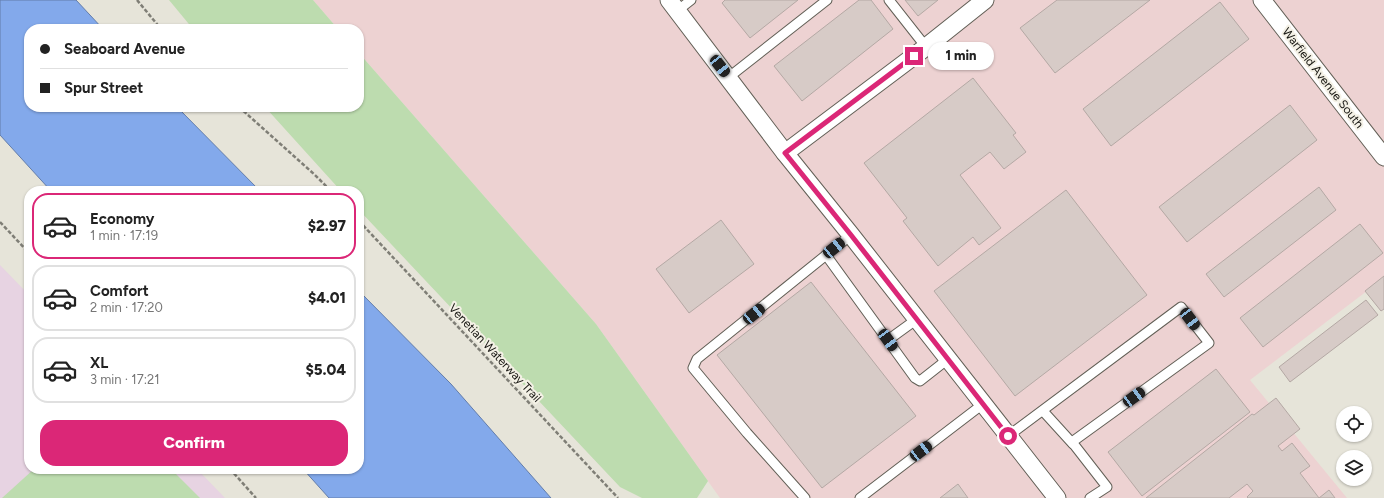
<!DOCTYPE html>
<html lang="en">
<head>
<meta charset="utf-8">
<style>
	:root { --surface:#fff; --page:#f2f2f2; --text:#222; --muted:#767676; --line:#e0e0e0; --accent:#db2777 }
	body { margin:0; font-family:Figtree,sans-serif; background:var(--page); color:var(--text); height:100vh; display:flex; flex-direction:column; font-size:15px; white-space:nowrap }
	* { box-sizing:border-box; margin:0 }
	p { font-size:13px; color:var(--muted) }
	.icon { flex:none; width:22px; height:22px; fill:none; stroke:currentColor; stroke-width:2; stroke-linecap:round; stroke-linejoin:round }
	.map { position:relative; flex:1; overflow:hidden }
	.sheet { position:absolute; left:24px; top:186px; width:340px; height:288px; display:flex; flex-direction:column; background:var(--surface); border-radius:16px; box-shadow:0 1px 3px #0004 }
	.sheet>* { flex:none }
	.top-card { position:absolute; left:24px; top:24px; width:340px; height:88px; border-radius:16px; box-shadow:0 1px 3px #0004; display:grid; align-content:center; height:88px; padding:0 16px; background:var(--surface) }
	.tools { position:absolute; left:1336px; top:406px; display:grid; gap:8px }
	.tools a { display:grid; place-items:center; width:36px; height:36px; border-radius:50%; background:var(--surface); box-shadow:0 1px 3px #0004; font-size:20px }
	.end { position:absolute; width:18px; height:18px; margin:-9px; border:5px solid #db2777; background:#fff; box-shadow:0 0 0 2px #fff }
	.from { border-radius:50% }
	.bubble { position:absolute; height:28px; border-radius:14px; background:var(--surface); box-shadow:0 1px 3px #0004; font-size:13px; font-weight:800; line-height:28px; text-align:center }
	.car { position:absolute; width:12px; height:24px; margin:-12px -6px; border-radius:5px; box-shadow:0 0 3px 1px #0007; background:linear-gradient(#222 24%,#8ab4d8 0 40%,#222 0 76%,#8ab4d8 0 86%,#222 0) }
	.top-card b { display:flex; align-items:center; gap:14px; height:38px; font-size:15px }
	.top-card b+b { border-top:1px solid var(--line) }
	.top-card i { width:10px; height:10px; background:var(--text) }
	ul { padding:7px 0 0; list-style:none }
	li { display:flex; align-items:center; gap:12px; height:66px; margin:0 8px 6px; padding:0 8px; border:2px solid var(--line); border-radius:16px }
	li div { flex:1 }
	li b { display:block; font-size:15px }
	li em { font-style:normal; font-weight:800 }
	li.active { border-color:var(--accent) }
	li>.icon { width:36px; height:36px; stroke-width:1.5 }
	.button { display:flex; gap:8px; margin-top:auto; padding:8px 16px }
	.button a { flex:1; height:46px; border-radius:16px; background:var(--accent); color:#fff; font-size:16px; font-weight:800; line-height:46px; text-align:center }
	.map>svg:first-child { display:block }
	.industrial { fill:#edd2d2 }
	.education { fill:#e7d3e2 }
	.green { fill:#bddcaf }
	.water { fill:#83a9eb; stroke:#637daa }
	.building { fill:#d7cbc7; stroke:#b4a8a4 }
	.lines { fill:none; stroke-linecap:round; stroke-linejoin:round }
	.service-casing { stroke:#625f56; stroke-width:11 }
	.minor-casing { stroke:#625f56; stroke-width:19 }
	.path { stroke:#7f7e76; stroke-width:2.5; stroke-dasharray:4 2; stroke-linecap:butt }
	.service { stroke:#fff; stroke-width:9 }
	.minor { stroke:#fff; stroke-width:17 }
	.route { stroke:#db2777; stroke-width:5 }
	.labels { text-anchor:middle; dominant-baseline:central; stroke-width:4; stroke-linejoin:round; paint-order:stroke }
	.street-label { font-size:12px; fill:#171612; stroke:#f4f1e6 }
</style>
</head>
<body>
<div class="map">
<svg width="1384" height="498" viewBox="0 0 1384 498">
	<rect width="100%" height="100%" fill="#e6e4d9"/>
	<path class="industrial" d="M 313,0 L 1384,0 L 1384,278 L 1250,380 L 1347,498 L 720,498 L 596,324 L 359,53 L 359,29 L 338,29 Z"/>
	<path class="education" d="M 0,265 L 29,295 L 29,469 L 197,469 L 225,498 L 0,498 Z"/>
	<g class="green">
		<path d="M 169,0 L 313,0 L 338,29 L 193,29 Z"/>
		<path d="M 359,53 L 596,324 L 708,481 L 697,498 L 642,498 L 620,487 L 359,210 L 359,191 L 341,191 L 265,107 L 359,107 Z"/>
		<path d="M 34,469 L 171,469 L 200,498 L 2,498 Z"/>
	</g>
	<g class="water">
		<path d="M 0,0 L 76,0 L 103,29 L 29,29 L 29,107 L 177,107 L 260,191 L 51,191 L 0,135 Z"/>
		<path d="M 359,291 L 451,384 L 551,498 L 329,498 L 303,469 L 359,469 Z"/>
	</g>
	<g class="building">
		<path d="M 725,0 L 798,0 L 750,38 L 722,3 Z"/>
		<path d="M 859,0 L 871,0 L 893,29 L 802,101 L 774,66 Z"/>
		<path d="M 905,0 L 938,0 L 918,16 Z"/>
		<path d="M 1057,0 L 1150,0 L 1055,73 L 1020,28 Z"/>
		<path d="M 1220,2 L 1249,39 L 1111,146 L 1083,109 Z"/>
		<path d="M 973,78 L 1016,133 L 1013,135 L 1026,152 L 1004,169 L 990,152 L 960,175 L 1001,228 L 979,245 L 973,237 L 938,266 L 903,221 L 907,218 L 864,163 Z"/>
		<path d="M 1290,105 L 1317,140 L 1187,242 L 1159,207 Z"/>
		<path d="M 1319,187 L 1336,210 L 1224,297 L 1206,274 Z"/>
		<path d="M 1066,190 L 1147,295 L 1015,396 L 934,291 Z"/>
		<path d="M 721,220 L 754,264 L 689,313 L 656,269 Z"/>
		<path d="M 1360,224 L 1383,253 L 1263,347 L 1240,318 Z"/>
		<path d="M 1384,276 L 1384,309 L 1381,311 L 1365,291 Z"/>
		<path d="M 811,282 L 916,416 L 822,488 L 717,355 Z"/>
		<path d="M 1366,300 L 1378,315 L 1290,382 L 1279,367 Z"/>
		<path d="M 1216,369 L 1250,412 L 1142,496 L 1108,452 Z"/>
		<path d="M 1276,398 L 1300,429 L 1278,446 L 1282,451 L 1292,443 L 1310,466 L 1300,473 L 1319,498 L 1329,490 L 1335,498 L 1248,498 L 1247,497 L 1253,491 L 1247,484 L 1229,498 L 1146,498 L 1252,414 L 1254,415 Z"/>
		<path d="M 958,484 L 968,498 L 940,498 Z"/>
	</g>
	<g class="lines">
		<g class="service-casing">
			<g id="service">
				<path d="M 889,0 L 926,47"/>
				<path d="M 677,11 L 691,0"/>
				<path d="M 729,77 L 827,0"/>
				<path d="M 826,255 L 915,378 L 920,381 L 948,359"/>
				<path d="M 888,340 L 917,319"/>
				<path d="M 1043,411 L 1073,444"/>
				<path d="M 1008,436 L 1181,307 L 1209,343 L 1072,442 L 1107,487 L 1090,498"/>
				<path d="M 805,498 L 747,433 L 693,368 L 697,359 L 851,235"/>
				<path d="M 860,498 L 983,404"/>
			</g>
		</g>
		<g class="minor-casing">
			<g id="minor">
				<path d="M 669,0 L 785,153 L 851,235 L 1057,498"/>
				<path d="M 1262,0 L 1384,157"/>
				<path d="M 785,153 L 926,47 L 985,0"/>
			</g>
		</g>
		<g class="path">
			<path d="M 137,0 L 161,29"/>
			<path d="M 239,107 L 315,175 L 331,191"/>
			<path d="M 359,221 L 618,498"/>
			<path d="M 0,222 L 29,253"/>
			<path d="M 230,469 L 256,498"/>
		</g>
		<use href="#service" class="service"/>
		<use href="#minor" class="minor"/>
	</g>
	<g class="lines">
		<path class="route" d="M 914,56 L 785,153 L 851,235 L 1008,436"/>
	</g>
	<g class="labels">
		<g class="street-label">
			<text transform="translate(1323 78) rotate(52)">Warfield Avenue South</text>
			<text transform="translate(495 353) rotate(47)">Venetian Waterway Trail</text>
		</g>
	</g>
</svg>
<div class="tools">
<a><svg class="icon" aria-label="locate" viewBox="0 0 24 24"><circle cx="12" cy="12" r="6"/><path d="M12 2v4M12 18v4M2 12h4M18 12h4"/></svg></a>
<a><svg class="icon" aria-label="layers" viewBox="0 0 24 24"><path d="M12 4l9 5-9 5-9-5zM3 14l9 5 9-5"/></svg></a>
</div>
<i class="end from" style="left:1008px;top:436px"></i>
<i class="end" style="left:914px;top:56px"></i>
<div class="bubble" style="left:928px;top:42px;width:66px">1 min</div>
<i class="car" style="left:720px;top:66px;rotate:142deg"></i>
<i class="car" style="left:834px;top:248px;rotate:51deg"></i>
<i class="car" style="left:754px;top:314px;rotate:51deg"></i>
<i class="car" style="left:1190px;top:319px;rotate:143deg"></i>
<i class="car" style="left:888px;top:340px;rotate:144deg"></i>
<i class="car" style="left:1134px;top:397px;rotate:54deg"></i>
<i class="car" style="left:921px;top:451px;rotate:53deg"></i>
<div class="top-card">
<b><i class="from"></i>Seaboard Avenue</b>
<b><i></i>Spur Street</b>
</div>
<section class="sheet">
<ul>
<li class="active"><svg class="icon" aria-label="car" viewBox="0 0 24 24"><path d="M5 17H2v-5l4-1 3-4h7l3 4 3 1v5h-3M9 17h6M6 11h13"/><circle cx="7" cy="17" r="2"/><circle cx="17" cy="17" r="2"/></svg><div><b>Economy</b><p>1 min · 17:19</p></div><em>$2.97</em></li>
<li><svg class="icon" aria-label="car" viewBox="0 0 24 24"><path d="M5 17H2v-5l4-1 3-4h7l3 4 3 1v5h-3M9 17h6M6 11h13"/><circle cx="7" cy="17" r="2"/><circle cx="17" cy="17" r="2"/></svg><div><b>Comfort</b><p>2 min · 17:20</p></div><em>$4.01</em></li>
<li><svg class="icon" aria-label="car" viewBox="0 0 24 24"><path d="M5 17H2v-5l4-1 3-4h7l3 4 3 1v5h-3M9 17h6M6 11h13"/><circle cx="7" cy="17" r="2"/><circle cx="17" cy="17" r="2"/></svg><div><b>XL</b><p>3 min · 17:21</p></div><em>$5.04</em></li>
</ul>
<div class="button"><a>Confirm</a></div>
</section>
</div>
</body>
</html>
